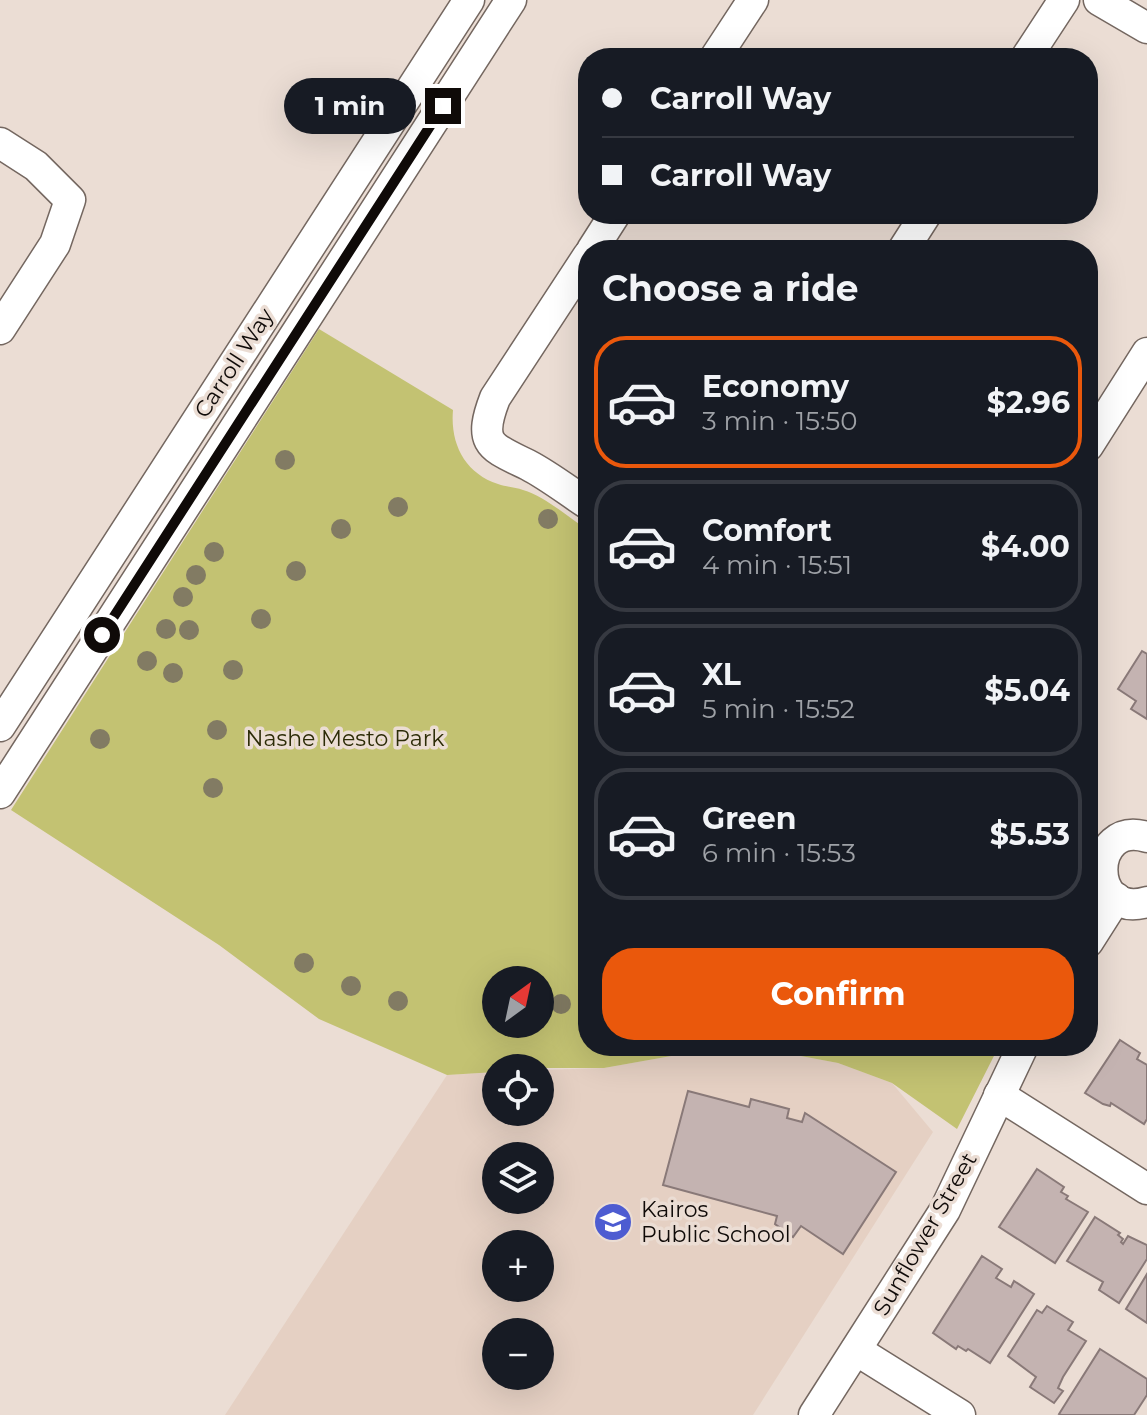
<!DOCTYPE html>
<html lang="en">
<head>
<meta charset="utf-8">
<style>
	:root { --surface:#171b24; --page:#20242c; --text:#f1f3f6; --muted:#9ea1a6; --line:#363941; --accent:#ea580c }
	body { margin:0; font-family:Montserrat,sans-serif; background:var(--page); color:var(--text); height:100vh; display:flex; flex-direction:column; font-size:30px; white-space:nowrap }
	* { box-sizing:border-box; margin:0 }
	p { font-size:26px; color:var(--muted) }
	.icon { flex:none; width:44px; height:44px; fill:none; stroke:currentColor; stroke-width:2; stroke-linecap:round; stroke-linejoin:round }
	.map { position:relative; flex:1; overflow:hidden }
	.panel { position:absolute; left:578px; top:240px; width:520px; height:816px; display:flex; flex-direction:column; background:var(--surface); border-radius:32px; box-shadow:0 8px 32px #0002 }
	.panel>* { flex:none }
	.guide { position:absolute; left:578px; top:48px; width:520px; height:176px; border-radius:32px; box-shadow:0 8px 32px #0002; display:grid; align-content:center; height:176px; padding:0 24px; background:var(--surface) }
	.needle { width:52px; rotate:33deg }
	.buttons { position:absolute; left:482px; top:966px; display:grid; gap:16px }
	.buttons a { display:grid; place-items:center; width:72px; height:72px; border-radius:50%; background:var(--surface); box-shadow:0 8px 32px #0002; font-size:40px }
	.end { position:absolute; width:36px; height:36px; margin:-18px; border:10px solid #0f0a08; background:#fff; box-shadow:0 0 0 4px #fff }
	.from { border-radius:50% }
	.bubble { position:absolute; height:56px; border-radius:28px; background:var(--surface); box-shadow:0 8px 32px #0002; font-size:26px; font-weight:700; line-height:56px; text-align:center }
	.guide b { display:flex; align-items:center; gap:28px; height:76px; font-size:30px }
	.guide b+b { border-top:2px solid var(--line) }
	.guide i { width:20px; height:20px; background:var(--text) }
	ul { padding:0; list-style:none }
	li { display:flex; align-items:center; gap:24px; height:132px; margin:0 16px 12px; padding:0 8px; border:4px solid var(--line); border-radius:32px }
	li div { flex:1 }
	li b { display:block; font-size:30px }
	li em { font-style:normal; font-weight:700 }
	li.on { border-color:var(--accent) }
	li>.icon { width:72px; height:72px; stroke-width:1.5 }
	h2 { padding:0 24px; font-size:36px; line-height:96px }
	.cta { display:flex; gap:16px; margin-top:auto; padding:16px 24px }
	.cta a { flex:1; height:92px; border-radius:32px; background:var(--accent); color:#fff; font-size:32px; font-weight:700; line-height:92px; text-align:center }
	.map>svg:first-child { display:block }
	.built { fill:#e5d0c3; fill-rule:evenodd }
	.green { fill:#c3c272; fill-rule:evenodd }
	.building { fill:#c4b3b1; stroke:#897978; stroke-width:2 }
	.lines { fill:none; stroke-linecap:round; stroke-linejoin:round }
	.minor-casing { stroke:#746760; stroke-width:33 }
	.minor { stroke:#fff; stroke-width:30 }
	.tree { fill:#827b63 }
	.route { stroke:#0f0a08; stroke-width:10 }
	.labels { text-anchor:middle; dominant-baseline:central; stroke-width:7; stroke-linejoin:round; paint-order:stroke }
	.street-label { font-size:22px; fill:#0f0a08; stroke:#ebddd4 }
	.park-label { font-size:22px; fill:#2c2b07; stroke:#ebddd4 }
	.poi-label { font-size:22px; fill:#0f0a08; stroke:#ebddd4; text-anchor:start }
</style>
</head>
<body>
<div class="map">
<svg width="1147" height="1415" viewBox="0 0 1147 1415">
	<rect width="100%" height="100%" fill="#ebddd4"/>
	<path class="built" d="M 705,1050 L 769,1050 L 838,1063 L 892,1083 L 933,1132 L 753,1415 L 225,1415 L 447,1075 L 496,1072 L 496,1112 L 540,1112 L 540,1070 L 604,1068 ZM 496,1156 L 540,1156 L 540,1200 L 496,1200 ZM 496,1244 L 540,1244 L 540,1288 L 496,1288 ZM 496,1332 L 540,1332 L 540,1376 L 496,1376 Z"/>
	<path class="green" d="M 319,329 L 453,410 C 450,444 465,473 498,484 C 506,487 515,487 523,490 C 546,497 568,517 588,530 L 588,1046 L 999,1046 L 957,1129 L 892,1083 L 838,1063 L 769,1050 L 705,1050 L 604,1068 L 496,1068 L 496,1072 L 447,1075 L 319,1019 L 219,945 L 11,810 ZM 496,980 L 540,980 L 540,1024 L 496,1024 Z"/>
	<g class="building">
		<path d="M 1142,651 L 1147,654 L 1147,719 L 1131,709 L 1136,701 L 1118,689 Z"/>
		<path d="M 1120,1040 L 1140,1053 L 1137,1059 L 1147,1065 L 1147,1119 L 1144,1124 L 1111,1103 L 1110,1106 L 1103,1104 L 1085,1093 Z"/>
		<path d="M 688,1091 L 749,1107 L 751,1099 L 789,1109 L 787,1118 L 802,1122 L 805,1113 L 896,1172 L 843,1254 L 801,1226 L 793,1237 L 775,1224 L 777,1216 L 663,1185 Z"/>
		<path d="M 1037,1169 L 1064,1187 L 1061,1192 L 1068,1196 L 1066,1199 L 1088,1212 L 1055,1263 L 999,1227 Z"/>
		<path d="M 1095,1217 L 1120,1233 L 1118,1235 L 1123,1239 L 1121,1242 L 1123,1244 L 1128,1236 L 1147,1245 L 1147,1259 L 1119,1303 L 1099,1290 L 1103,1282 L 1067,1261 Z"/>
		<path d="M 982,1256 L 1002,1269 L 996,1278 L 1011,1287 L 1014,1281 L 1034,1294 L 990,1363 L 968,1349 L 966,1351 L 958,1346 L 956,1349 L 933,1333 Z"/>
		<path d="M 1147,1274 L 1147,1323 L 1126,1309 Z"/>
		<path d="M 1047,1306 L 1073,1322 L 1068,1330 L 1086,1341 L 1063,1377 L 1058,1388 L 1063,1391 L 1054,1403 L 1030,1387 L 1036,1377 L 1008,1356 L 1037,1310 L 1042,1313 Z"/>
		<path d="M 1100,1349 L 1147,1379 L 1147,1395 L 1134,1415 L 1061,1415 L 1059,1414 Z"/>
	</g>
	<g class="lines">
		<g class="minor-casing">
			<g id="minor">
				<path d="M 1099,0 L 1147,28"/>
				<path d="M 715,58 L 753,0"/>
				<path d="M 1026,58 L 1064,0"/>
				<path d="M 0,143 L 36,166 L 70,200 L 55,244 L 0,329"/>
				<path d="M 592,250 L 615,214"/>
				<path d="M 903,250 L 926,214"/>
				<path d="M 588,256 L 495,398 C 477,445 491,447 528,465 C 549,476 568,491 588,504"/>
				<path d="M 1088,446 L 1147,353"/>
				<path d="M 0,726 L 469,0"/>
				<path d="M 0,793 L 511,0"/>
				<path d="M 1147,837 C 1088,819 1087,920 1147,902"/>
				<path d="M 1088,942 L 1116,898"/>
				<path d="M 999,1095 L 1147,1189"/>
				<path d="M 856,1350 L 960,1415"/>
				<path d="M 814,1415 L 945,1210 L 1023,1046"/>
			</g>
		</g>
		<use href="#minor" class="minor"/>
	</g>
	<g class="tree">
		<circle cx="285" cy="460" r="10"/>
		<circle cx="398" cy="507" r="10"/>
		<circle cx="548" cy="519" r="10"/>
		<circle cx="341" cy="529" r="10"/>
		<circle cx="214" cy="552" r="10"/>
		<circle cx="296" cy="571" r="10"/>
		<circle cx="196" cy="575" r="10"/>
		<circle cx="183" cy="597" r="10"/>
		<circle cx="261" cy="619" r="10"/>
		<circle cx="166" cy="629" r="10"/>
		<circle cx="189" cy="630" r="10"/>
		<circle cx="147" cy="661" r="10"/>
		<circle cx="233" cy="670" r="10"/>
		<circle cx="173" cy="673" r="10"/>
		<circle cx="217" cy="730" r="10"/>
		<circle cx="100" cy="739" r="10"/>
		<circle cx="213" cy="788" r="10"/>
		<circle cx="304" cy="963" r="10"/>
		<circle cx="351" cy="986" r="10"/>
		<circle cx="398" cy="1001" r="10"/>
		<circle cx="561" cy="1004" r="10"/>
	</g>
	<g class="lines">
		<path class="route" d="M 102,635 L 443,106"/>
	</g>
	<defs>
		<g id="school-disc" transform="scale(2)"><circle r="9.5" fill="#4d5cd1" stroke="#ebddd4"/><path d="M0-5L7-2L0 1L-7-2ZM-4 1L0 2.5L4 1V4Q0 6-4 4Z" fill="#fff"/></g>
	</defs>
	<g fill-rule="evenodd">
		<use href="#school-disc" x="613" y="1222"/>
	</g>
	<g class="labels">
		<g class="street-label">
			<text transform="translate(234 363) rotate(-57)">Carroll Way</text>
			<text transform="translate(925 1234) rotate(-60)">Sunflower Street</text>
		</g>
		<g class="park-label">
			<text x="345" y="738">Nashe Mesto Park</text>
		</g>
		<g class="poi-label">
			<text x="641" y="1209">Kairos<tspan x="641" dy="25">Public School</tspan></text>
		</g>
	</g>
</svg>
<div class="buttons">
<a><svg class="needle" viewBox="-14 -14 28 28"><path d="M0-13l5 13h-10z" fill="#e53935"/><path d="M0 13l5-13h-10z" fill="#9ea1a6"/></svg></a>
<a><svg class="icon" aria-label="locate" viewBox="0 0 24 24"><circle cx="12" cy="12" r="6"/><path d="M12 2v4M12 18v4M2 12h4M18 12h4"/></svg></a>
<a><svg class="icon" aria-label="layers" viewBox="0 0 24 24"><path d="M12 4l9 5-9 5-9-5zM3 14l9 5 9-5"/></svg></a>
<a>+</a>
<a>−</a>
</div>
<i class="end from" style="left:102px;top:635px"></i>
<i class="end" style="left:443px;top:106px"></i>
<div class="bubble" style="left:284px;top:78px;width:132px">1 min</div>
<div class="guide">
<b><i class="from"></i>Carroll Way</b>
<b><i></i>Carroll Way</b>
</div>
<section class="panel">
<h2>Choose a ride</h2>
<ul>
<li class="on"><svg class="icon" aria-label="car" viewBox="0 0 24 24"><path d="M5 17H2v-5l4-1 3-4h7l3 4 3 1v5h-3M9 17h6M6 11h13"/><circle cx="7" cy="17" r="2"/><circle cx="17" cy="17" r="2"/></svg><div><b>Economy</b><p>3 min · 15:50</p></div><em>$2.96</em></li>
<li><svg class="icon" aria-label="car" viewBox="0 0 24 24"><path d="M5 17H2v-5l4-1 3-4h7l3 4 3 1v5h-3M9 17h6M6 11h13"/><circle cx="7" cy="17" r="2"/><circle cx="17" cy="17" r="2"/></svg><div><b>Comfort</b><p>4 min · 15:51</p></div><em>$4.00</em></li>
<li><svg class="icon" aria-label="car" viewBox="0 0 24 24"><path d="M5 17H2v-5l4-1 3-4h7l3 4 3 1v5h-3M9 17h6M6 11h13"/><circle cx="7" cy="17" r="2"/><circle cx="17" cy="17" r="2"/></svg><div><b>XL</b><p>5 min · 15:52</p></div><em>$5.04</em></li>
<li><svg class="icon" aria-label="car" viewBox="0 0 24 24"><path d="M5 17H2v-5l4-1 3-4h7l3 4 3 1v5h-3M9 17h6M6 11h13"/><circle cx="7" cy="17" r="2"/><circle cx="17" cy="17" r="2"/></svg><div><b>Green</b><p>6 min · 15:53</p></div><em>$5.53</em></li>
</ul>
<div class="cta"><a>Confirm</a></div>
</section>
</div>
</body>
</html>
